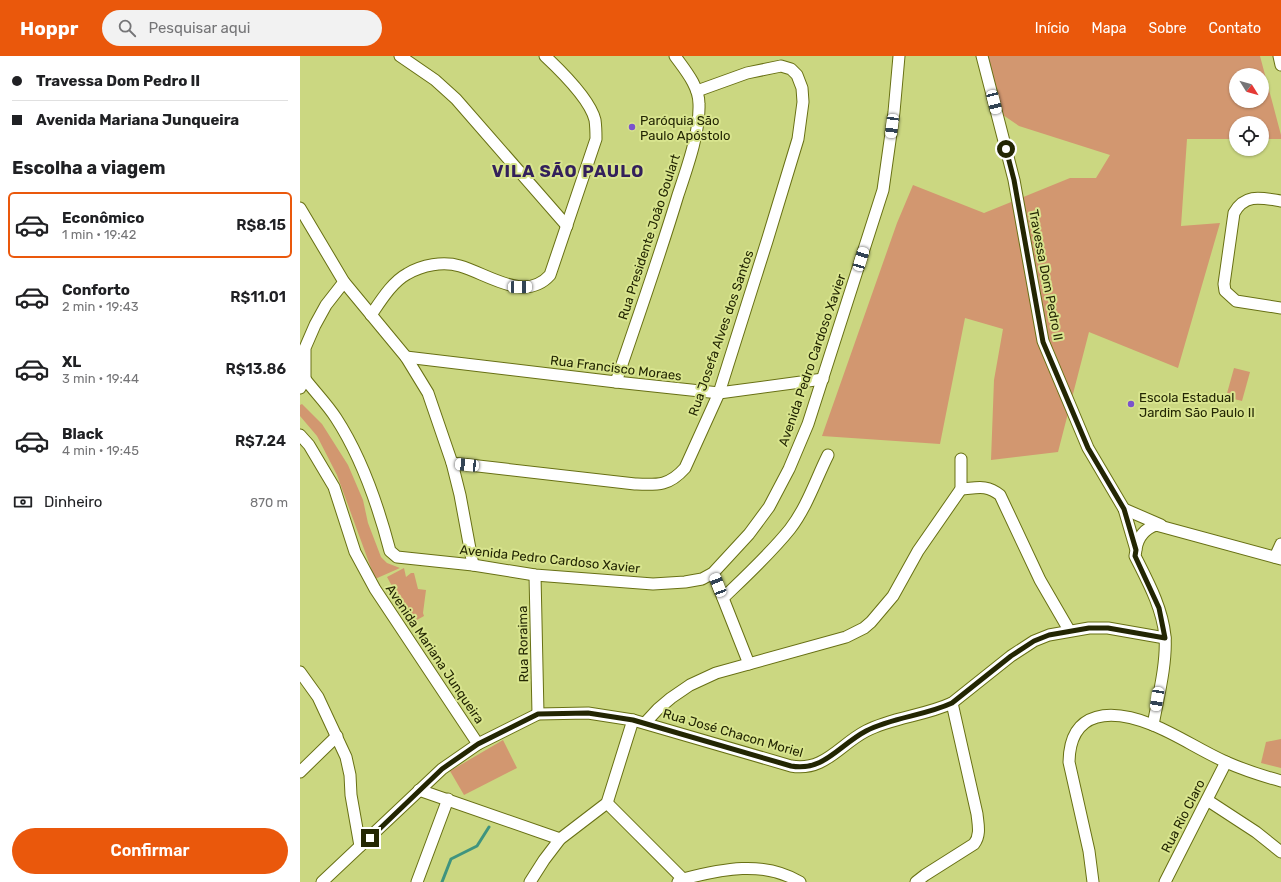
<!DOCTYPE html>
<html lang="pt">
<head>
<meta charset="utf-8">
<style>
	:root { --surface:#fff; --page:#f2f2f2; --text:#202124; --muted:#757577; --line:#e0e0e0; --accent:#ea580c }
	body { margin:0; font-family:Rubik,sans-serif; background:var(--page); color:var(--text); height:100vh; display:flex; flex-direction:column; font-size:15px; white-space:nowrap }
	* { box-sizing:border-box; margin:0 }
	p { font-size:13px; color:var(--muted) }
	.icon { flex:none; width:22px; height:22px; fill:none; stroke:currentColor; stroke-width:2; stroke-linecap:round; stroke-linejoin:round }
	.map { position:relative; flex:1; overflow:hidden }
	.side { display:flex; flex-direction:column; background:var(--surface); width:300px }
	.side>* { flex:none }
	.top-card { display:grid; align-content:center; height:88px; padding:0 12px; background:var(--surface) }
	.needle { width:26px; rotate:127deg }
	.controls { position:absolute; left:929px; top:12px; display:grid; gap:8px }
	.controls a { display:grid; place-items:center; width:40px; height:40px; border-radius:50%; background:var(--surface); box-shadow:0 1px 3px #0004; font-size:20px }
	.end { position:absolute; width:18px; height:18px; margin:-9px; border:5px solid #232603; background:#fff; box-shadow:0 0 0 2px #fff }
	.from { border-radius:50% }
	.car { position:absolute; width:12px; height:24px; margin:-12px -6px; border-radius:5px; box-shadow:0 0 3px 1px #0007; background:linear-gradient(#fff 24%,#345 0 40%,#fff 0 76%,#345 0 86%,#fff 0) }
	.top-card b { display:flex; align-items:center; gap:14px; height:38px; font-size:15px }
	.top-card b+b { border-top:1px solid var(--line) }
	.top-card i { width:10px; height:10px; background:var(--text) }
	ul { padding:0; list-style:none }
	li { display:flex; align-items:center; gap:12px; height:66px; margin:0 8px 6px; padding:0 4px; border:2px solid transparent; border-radius:6px }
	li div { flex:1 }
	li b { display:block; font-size:15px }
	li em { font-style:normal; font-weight:600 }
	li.on { border-color:var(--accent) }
	li>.icon { width:36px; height:36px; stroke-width:1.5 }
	h2 { padding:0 12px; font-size:18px; line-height:48px }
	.pay { display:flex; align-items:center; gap:10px; height:44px; padding:0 12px; font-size:15px }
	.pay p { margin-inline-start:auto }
	.button { display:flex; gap:8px; margin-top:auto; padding:8px 12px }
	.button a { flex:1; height:46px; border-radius:24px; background:var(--accent); color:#fff; font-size:16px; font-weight:600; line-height:46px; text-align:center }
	header { display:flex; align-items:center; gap:24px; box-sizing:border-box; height:56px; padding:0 20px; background:var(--accent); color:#fff }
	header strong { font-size:19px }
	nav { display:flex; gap:22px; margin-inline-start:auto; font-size:14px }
	.search { width:280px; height:36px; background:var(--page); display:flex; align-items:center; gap:10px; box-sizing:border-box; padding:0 14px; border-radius:22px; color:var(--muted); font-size:15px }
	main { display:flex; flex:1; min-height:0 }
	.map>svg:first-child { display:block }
	.green { fill:#d29770; fill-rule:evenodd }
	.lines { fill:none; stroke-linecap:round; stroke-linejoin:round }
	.stream { stroke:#3f947f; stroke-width:3 }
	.minor-casing { stroke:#687014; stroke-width:13 }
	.minor { stroke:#fff; stroke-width:11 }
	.route { stroke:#232603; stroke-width:5 }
	.poi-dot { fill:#7b53cd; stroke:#d8e48e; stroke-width:1.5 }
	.labels { text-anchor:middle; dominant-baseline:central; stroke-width:4; stroke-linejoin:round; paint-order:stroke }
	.poi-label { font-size:13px; fill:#232603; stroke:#d8e48e; text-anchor:start }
	.street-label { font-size:13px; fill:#232603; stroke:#d8e48e }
	.district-label { font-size:17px; font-weight:bold; letter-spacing:1px; fill:#33205b; stroke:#d8e48e }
</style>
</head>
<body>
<header>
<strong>Hoppr</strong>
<div class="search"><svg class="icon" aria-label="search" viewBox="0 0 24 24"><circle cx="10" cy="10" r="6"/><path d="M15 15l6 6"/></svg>Pesquisar aqui</div>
<nav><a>Início</a><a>Mapa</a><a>Sobre</a><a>Contato</a></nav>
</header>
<main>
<section class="side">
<div class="top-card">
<b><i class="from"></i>Travessa Dom Pedro II</b>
<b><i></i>Avenida Mariana Junqueira</b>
</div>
<h2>Escolha a viagem</h2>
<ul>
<li class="on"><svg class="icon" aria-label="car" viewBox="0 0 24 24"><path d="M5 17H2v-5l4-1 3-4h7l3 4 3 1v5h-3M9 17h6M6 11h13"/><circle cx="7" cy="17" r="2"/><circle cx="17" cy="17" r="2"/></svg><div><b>Econômico</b><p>1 min · 19:42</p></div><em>R$8.15</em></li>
<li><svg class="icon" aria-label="car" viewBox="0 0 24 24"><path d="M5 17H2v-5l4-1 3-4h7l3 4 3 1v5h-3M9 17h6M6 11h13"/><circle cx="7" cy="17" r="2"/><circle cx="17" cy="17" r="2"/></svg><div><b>Conforto</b><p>2 min · 19:43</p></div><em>R$11.01</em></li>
<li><svg class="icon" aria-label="car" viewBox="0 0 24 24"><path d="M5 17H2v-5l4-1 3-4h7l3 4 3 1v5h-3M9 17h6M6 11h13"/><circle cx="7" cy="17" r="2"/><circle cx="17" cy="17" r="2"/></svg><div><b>XL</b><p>3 min · 19:44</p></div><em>R$13.86</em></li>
<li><svg class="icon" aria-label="car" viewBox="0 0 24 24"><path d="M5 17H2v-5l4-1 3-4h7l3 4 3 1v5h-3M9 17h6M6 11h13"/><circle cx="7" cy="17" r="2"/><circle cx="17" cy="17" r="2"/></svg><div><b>Black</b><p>4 min · 19:45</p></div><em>R$7.24</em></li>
</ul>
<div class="pay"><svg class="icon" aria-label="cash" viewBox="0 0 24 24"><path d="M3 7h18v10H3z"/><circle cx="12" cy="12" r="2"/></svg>Dinheiro<p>870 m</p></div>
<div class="button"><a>Confirmar</a></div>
</section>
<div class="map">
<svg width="981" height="826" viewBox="0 0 981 826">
	<rect width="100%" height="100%" fill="#cbd781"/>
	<g class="green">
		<path d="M 688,0 L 960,0 L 981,79 L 981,83 L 962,83 L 962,67 L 936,67 L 936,83 L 887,83 L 881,170 L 920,167 L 878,312 L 789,276 L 758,396 L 691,404 L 694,324 L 703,273 L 665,262 L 640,388 L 522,380 L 597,167 L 613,129 L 684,157 L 770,122 L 796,122 L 810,99 L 719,70 L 703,59 ZM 936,19 L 962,19 L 962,45 L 936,45 Z"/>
		<path d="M 934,312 L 950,316 L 942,345 L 926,341 Z"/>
		<path d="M 2,348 L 22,368 L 48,409 L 63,444 L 68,467 L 81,501 L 87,507 L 100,512 L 75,523 L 37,419 L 17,380 L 0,360 L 0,349 Z"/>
		<path d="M 104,512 L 106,521 L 111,517 L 114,517 L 118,533 L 126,534 L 123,557 L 124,560 L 115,565 L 109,561 L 87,521 Z"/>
		<path d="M 981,683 L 981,712 L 961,707 L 966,686 Z"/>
		<path d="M 203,684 L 217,712 L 164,739 L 150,715 Z"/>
	</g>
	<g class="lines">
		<path class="stream" d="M 142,826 L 151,803 L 177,790 L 189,771"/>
		<g class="minor-casing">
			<g id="minor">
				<path d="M 100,0 L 135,24 L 156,43 L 267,170"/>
				<path d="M 682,0 L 714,124 L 743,285 L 788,392 L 824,453 L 836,494 L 835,500 C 848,526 862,551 865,580 C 867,607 858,642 853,669"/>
				<path d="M 979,0 L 981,9"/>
				<path d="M 981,145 C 962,142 945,137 934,157 L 924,228 L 925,235 L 936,245 L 981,252"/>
				<path d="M 0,152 L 44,226 L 106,301 L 128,337 L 152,407 L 160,439 L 173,509"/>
				<path d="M 71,259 C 80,246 92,226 107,218 C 122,209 143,205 160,210 C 188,218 225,247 250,219 L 296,83 C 296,77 296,71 295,64 C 290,43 261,15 245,0"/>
				<path d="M 106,301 L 316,326 L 419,337 L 523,323"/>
				<path d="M 5,323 C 15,336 27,348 36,362 C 62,402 78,449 90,495 L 97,501 L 173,509 L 235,519 L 353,528 L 385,526 L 402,523 L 413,517 L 449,478 L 469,451 L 489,413 L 508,368 L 583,134 L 594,56 L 599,0"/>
				<path d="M 316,326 C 337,264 359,202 378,139 C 387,112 400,76 399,48 C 399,30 385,14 375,0"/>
				<path d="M 0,332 L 5,323 L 5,292 L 15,269 L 26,249 L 44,226"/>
				<path d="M 0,379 L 9,389 L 34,431 L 55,496 L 75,533 L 178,688"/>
				<path d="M 152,407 L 335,428 C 358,429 369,430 385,412 L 419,337 L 467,185 L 498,83 L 503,46 L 502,32 L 497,19 L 491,13 L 481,10 L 447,17 L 397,35"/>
				<path d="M 661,433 C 677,432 686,428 700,439 L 740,524 L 769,574"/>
				<path d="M 824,453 L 861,469"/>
				<path d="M 836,493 C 838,481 844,473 856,469 L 981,503"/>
				<path d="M 975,501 L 981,488"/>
				<path d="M 413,517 L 449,608"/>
				<path d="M 235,519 L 238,658"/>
				<path d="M 423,542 C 446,520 470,498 490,473 C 507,451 516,423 528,399"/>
				<path d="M 0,616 L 18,641 L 46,701 L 50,719 L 51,739 L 60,790"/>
				<path d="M 345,667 L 358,653 L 371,642 L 390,629 L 416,617 L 546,581 L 564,572 L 571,566 L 593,540 L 618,495 L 661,433 L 661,403"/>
				<path d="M 0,716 L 37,680"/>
				<path d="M 119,734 L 260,783"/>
				<path d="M 907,744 L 956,776 L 981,796"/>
				<path d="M 307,747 L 383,823"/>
				<path d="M 22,826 L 142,713 L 178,688 L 238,658 L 288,657 L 333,664 L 491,710 C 524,716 539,689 566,675 C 593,661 624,660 652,647 L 711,600 L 734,585 L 749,579 L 789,572 L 808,572 L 865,582"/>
				<path d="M 117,826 L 148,743"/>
				<path d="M 230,826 L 244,804 L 260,783 L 307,747 L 333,664"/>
				<path d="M 378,826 L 383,823 C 422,813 463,804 500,826"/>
				<path d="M 616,826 L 625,819 L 674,788 C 681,779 678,768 677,758 L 652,647"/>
				<path d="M 793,826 L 789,795 L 769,706 C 770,652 813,653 853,669 C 878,679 901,695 926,706 C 944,714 963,720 981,725"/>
				<path d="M 865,826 L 926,706"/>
			</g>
		</g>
		<use href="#minor" class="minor"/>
	</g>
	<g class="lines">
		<path class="route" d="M 70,782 L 142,713 L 178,688 L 238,658 L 288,657 L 333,664 L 491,710 C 524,716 539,689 566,675 C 593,661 624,660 652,647 L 711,600 L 734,585 L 749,579 L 789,572 L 808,572 L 865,582 L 859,552 L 835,500 L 836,494 L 824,453 L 788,392 L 743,286 L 714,124 L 706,93"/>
	</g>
	<g class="poi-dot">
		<circle cx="332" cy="71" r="4"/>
		<circle cx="831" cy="348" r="4"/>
	</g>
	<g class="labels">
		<g class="poi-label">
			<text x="340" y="64">Paróquia São<tspan x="340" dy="15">Paulo Apóstolo</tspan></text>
			<text x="839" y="341">Escola Estadual<tspan x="839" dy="15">Jardim São Paulo II</tspan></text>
		</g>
		<g class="street-label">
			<text transform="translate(349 181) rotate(-72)">Rua Presidente João Goulart</text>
			<text transform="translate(746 219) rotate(79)">Travessa Dom Pedro II</text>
			<text transform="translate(421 277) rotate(-71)">Rua Josefa Alves dos Santos</text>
			<text transform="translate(512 304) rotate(-71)">Avenida Pedro Cardoso Xavier</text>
			<text transform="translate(316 312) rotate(7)">Rua Francisco Moraes</text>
			<text transform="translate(250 503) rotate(6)">Avenida Pedro Cardoso Xavier</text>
			<text transform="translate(223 588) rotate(-91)">Rua Roraima</text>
			<text transform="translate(135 598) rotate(56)">Avenida Mariana Junqueira</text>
			<text transform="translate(433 677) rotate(16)">Rua José Chacon Moriel</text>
			<text transform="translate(883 760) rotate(-63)">Rua Rio Claro</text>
		</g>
		<g class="district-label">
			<text x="268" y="115">VILA SÃO PAULO</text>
		</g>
	</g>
</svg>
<div class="controls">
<a><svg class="needle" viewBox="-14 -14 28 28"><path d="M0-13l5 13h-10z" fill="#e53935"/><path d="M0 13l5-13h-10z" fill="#757577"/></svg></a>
<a><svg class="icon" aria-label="locate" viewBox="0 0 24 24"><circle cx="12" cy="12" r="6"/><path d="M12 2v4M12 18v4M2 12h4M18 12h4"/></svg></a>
</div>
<i class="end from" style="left:706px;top:93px"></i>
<i class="end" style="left:70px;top:782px"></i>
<i class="car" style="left:694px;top:46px;rotate:166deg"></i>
<i class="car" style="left:592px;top:70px;rotate:187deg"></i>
<i class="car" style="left:561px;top:203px;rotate:17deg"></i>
<i class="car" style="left:220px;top:231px;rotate:89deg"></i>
<i class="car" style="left:167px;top:409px;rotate:276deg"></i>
<i class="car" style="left:418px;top:529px;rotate:339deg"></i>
<i class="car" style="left:857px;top:643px;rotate:189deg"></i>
</div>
</main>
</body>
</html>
